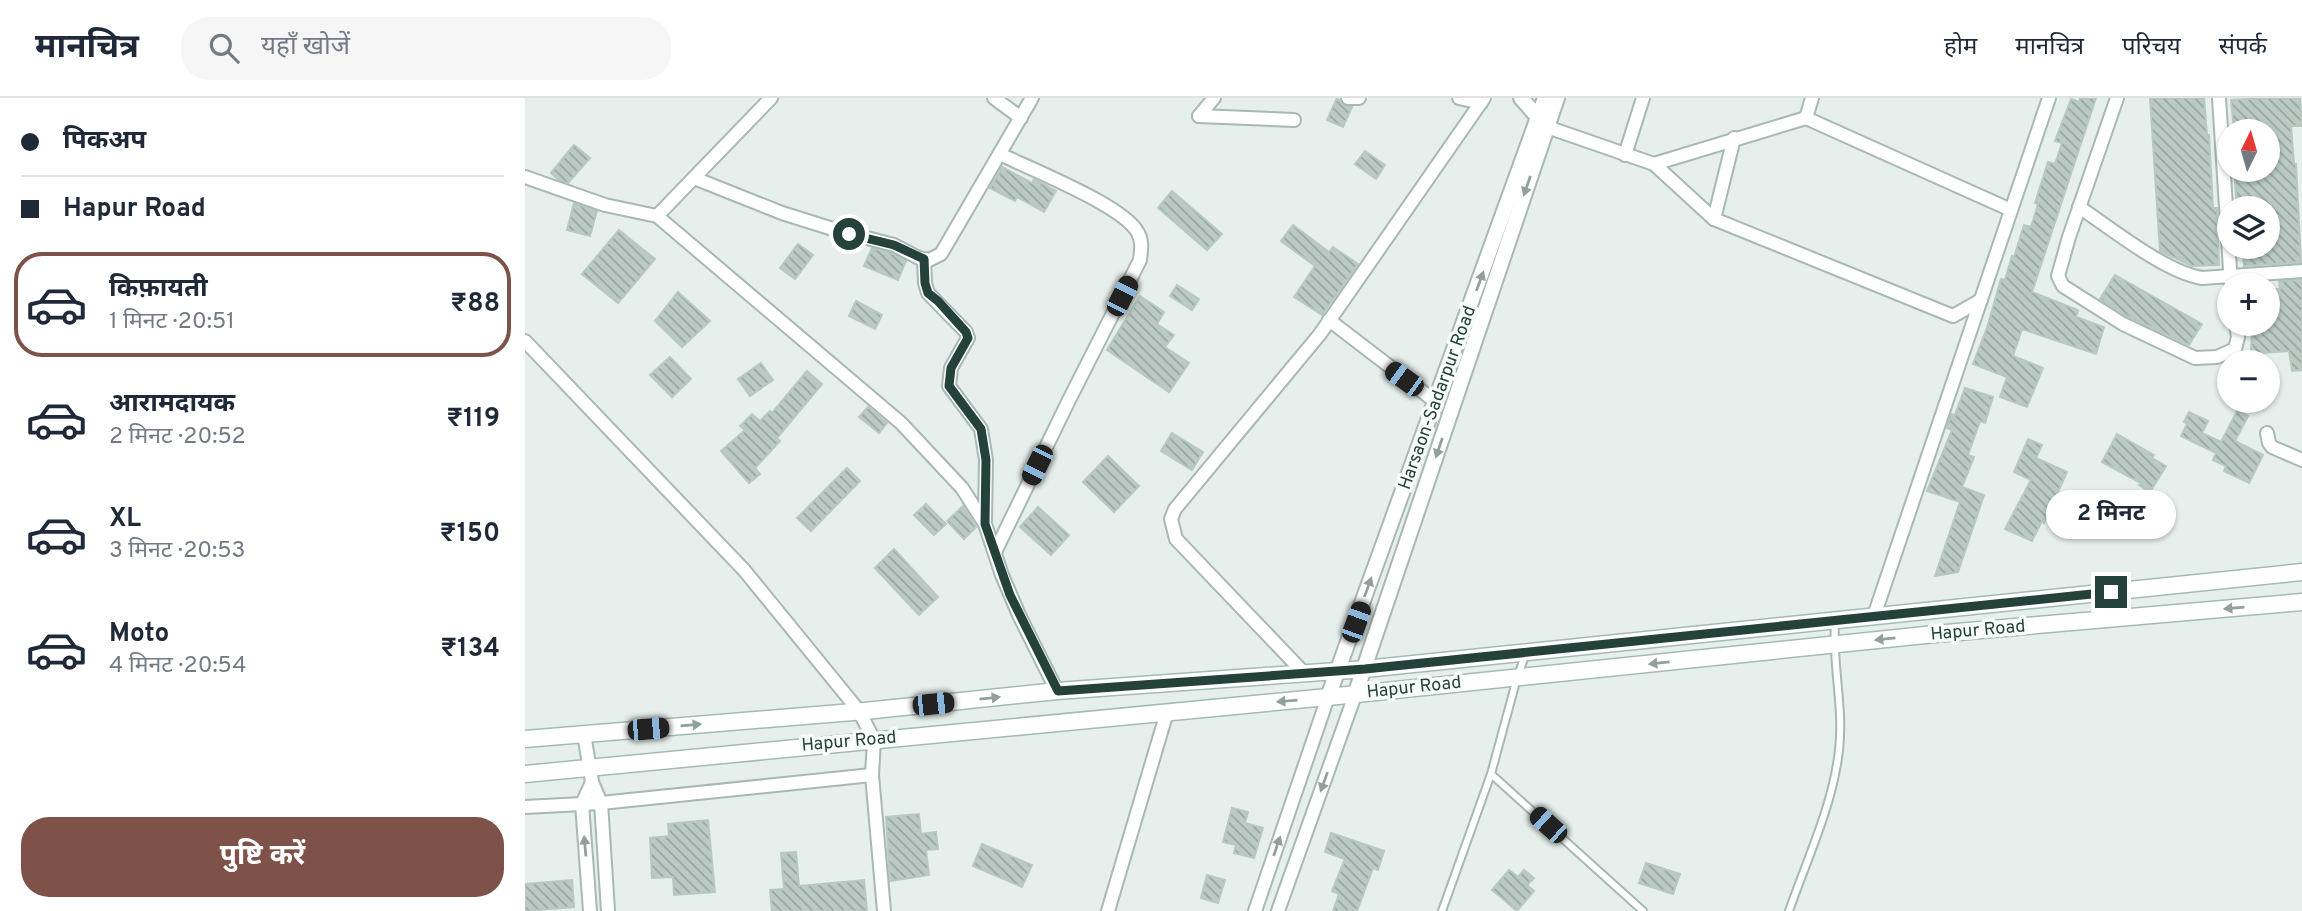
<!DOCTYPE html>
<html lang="hi">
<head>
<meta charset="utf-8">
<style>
	:root { --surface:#fff; --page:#f6f6f7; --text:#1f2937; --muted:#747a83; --line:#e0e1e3; --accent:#7f5249 }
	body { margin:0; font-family:Overpass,"Noto Sans Devanagari",sans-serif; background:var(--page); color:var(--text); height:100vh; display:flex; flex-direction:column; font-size:26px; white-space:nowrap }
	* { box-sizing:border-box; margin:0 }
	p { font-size:23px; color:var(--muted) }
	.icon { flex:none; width:38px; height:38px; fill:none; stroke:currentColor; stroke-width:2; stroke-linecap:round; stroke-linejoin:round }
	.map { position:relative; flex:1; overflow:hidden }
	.panel { display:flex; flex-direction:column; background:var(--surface); width:525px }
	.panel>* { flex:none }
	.guide { display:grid; align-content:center; height:154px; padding:0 21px; background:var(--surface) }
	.needle { width:46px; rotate:5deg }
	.buttons { position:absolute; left:1692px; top:21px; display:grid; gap:14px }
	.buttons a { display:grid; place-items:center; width:63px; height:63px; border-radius:50%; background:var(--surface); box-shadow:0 2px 5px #0004; font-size:35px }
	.end { position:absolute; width:32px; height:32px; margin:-16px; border:9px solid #24423a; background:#fff; box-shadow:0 0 0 4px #fff }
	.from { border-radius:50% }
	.bubble { position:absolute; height:49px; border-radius:24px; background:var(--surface); box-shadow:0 2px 5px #0004; font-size:23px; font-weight:700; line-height:49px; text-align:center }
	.car { position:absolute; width:21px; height:42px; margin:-21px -10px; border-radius:9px; box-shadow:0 0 5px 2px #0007; background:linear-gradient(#222 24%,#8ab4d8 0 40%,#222 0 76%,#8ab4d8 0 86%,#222 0) }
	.guide b { display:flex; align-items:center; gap:24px; height:66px; font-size:26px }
	.guide b+b { border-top:2px solid var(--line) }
	.guide i { width:18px; height:18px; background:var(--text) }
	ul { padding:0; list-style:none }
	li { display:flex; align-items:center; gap:21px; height:105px; margin:0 14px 10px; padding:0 7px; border:4px solid transparent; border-radius:28px }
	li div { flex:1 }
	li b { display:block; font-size:26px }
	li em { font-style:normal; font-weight:700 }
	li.selected { border-color:var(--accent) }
	li>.icon { width:63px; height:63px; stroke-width:1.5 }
	.primary-button { display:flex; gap:14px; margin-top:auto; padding:14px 21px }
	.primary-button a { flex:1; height:80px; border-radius:28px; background:var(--accent); color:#fff; font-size:28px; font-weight:700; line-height:80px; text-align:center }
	header { display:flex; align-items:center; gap:42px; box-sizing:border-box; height:98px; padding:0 35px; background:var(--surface); border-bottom:2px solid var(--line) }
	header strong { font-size:33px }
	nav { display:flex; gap:38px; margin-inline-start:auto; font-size:24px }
	.search { width:490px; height:63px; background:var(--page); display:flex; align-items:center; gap:18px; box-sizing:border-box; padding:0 24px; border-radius:28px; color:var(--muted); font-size:26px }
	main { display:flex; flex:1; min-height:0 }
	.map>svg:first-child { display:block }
	.building { fill:url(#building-back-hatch); stroke:#b8c9c2; stroke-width:2 }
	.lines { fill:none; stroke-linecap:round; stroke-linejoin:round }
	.service-casing { stroke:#a8b8b2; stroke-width:10 }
	.minor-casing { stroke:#a8b8b2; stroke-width:16 }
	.tertiary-casing { stroke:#a8b8b2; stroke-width:18 }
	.secondary-casing { stroke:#a4bbb3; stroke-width:19 }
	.service { stroke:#fff; stroke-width:6 }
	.minor { stroke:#fff; stroke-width:12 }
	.tertiary { stroke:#fff; stroke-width:14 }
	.secondary { stroke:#fff; stroke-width:16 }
	.oneway { fill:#92a09c }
	.route { stroke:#24423a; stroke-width:9 }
	.labels { text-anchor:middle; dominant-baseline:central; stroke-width:7; stroke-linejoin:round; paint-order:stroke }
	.street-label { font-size:18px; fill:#24423a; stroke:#f7fbf9 }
</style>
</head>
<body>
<header>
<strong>मानचित्र</strong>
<div class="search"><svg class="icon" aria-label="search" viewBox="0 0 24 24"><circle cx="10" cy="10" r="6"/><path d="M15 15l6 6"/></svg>यहाँ खोजें</div>
<nav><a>होम</a><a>मानचित्र</a><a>परिचय</a><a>संपर्क</a></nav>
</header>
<main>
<section class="panel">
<div class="guide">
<b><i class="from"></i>पिकअप</b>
<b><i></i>Hapur Road</b>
</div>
<ul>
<li class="selected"><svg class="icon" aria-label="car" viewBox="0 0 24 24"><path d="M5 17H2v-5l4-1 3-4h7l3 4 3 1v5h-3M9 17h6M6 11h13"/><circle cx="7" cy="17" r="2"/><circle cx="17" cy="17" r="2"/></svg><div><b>किफ़ायती</b><p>1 मिनट · 20:51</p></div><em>₹88</em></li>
<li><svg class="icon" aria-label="car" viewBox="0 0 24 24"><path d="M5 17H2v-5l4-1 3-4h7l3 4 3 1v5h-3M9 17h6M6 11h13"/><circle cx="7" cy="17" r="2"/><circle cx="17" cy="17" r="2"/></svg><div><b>आरामदायक</b><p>2 मिनट · 20:52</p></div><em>₹119</em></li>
<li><svg class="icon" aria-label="car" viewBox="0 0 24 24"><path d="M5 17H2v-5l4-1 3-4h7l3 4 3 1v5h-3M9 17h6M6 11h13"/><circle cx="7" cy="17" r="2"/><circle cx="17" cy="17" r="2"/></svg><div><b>XL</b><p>3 मिनट · 20:53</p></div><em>₹150</em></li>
<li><svg class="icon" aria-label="car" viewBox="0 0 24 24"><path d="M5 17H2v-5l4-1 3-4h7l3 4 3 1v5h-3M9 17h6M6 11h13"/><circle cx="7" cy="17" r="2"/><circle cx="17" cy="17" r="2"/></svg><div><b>Moto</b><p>4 मिनट · 20:54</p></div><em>₹134</em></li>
</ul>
<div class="primary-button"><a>पुष्टि करें</a></div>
</section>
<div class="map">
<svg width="1777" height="813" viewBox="0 0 1777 813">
	<defs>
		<pattern id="building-back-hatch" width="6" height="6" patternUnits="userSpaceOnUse" patternTransform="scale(1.75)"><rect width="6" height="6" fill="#bbcac4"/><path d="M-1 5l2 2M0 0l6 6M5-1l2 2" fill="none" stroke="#98a6a0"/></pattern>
	</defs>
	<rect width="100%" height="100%" fill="#e6efeb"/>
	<g class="building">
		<path d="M 812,0 L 818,7 L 827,9 L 818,29 L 802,22 Z"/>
		<path d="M 1555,0 L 1571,0 L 1507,194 L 1553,212 L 1551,219 L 1579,229 L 1571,256 L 1497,231 L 1488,258 L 1518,270 L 1502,309 L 1475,299 L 1482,279 L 1448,266 L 1462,230 L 1476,181 L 1480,182 L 1487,158 L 1489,159 L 1499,127 L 1506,129 L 1513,106 L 1510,105 L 1523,64 L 1530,66 L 1537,45 L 1530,43 L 1546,1 L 1554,4 Z"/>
		<path d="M 1625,0 L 1679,0 L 1682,37 L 1684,37 L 1688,110 L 1692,110 L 1694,167 L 1667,168 L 1635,153 Z"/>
		<path d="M 1737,0 L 1775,0 L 1777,28 L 1766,28 L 1769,66 L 1771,66 L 1776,164 L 1719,168 L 1717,149 L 1743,149 L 1743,110 L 1712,110 L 1709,72 L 1743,72 L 1743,33 L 1709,33 L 1706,2 Z"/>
		<path d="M 49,47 L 65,60 L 43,85 L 34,82 L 26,75 Z"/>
		<path d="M 840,53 L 860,67 L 851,81 L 830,66 Z"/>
		<path d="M 477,69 L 507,85 L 509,81 L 531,93 L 519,114 L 492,99 L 490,103 L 465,90 Z"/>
		<path d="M 647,93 L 697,136 L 682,152 L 633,110 Z"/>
		<path d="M 49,105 L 72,113 L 65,138 L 42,132 Z"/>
		<path d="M 768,127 L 804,154 L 808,149 L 833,166 L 797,217 L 769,199 L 790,168 L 756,143 Z"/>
		<path d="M 94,132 L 130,161 L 93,205 L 57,176 Z"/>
		<path d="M 273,146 L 288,157 L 270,181 L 255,170 Z"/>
		<path d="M 347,150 L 366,155 L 381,163 L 373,182 L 339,168 Z"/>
		<path d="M 1590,177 L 1677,226 L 1664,247 L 1602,218 L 1575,201 Z"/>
		<path d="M 1777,182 L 1777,272 L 1767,273 L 1764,253 L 1726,256 L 1727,226 L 1743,226 L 1743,191 L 1755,191 L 1754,183 Z"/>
		<path d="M 652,187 L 674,201 L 667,212 L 645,198 Z"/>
		<path d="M 153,194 L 185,223 L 157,249 L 130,223 Z"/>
		<path d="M 615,198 L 639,214 L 632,226 L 649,237 L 640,249 L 664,265 L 644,294 L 582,252 Z"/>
		<path d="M 331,203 L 357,217 L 350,231 L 324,218 Z"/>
		<path d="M 145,259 L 166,281 L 147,299 L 125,277 Z"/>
		<path d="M 236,265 L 248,282 L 225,298 L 213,281 Z"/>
		<path d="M 282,273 L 297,286 L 252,340 L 255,343 L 230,370 L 235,376 L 224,385 L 196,353 L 220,332 L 215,328 L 227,316 L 235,323 L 245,313 L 247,315 Z"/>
		<path d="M 1440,290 L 1468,299 L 1460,325 L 1455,323 L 1443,357 L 1449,359 L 1437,389 L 1459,397 L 1433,474 L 1410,478 L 1435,404 L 1402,393 L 1427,332 L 1422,330 L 1426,316 L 1430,317 Z"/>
		<path d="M 343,309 L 362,325 L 354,335 L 334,319 Z"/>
		<path d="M 1712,313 L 1723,318 L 1710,343 L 1738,357 L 1724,385 L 1699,373 L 1701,368 L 1688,362 L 1691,355 L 1656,338 L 1662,326 L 1659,324 L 1664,314 L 1683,323 L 1677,335 L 1696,344 Z"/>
		<path d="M 647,335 L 678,354 L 667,372 L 636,353 Z"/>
		<path d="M 1592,336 L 1629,357 L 1627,360 L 1641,368 L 1625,394 L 1614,387 L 1616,385 L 1577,364 Z"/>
		<path d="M 1503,341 L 1517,347 L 1511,360 L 1542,374 L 1519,425 L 1517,423 L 1507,443 L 1480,431 L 1506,382 L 1489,374 Z"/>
		<path d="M 583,358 L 614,388 L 589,414 L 558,384 Z"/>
		<path d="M 322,370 L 335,383 L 286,433 L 272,420 Z"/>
		<path d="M 401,406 L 421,426 L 409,437 L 389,417 Z"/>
		<path d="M 438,408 L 451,429 L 439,441 L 422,423 Z"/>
		<path d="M 513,409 L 544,437 L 526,457 L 495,429 Z"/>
		<path d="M 369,451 L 413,499 L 394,517 L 350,470 Z"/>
		<path d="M 707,710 L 723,714 L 720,725 L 738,730 L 729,760 L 709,755 L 711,747 L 698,744 Z"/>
		<path d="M 394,716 L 396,736 L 411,734 L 413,751 L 401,752 L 404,777 L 365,783 L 361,719 Z"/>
		<path d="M 183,722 L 190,794 L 149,797 L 148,779 L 127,780 L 125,740 L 144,738 L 143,726 Z"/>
		<path d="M 806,735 L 859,753 L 853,772 L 848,770 L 832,813 L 808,813 L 814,796 L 807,793 L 820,761 L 800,754 Z"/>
		<path d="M 457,746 L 507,767 L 497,789 L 448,768 Z"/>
		<path d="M 271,754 L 274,788 L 339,782 L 342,813 L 247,813 L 245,792 L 259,791 L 256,755 Z"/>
		<path d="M 1121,765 L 1155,776 L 1148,796 L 1114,785 Z"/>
		<path d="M 984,772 L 993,779 L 999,772 L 1009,780 L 1002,787 L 1009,793 L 992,813 L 967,792 Z"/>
		<path d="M 682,777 L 700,782 L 693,805 L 676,800 Z"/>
		<path d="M 47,782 L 49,809 L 0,813 L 0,786 Z"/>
	</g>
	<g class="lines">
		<g class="service-casing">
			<g id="service">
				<path d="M 966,676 L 1118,813"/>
				<path d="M 917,813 L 966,676 L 992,580 L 1001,555"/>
				<path d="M 1264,813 C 1282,761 1308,707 1314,652 C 1319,609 1307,566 1310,523"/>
			</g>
		</g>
		<g class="minor-casing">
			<g id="minor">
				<path d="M 469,0 L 496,20"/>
				<path d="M 823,0 L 834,0"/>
				<path d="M 934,0 L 956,5"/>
				<path d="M 1592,0 L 1544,139 L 1533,178 L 1538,188 L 1598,226 L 1670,260 L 1692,259 L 1710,251 L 1713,239 L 1711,226"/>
				<path d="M 1694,0 L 1706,187"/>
				<path d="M 674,18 L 769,22"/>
				<path d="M 674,18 L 689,0"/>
				<path d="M 1281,20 L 1486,112"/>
				<path d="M 1022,29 L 1129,66 L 1189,121 L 1428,218 L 1456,202"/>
				<path d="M 1100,57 L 1118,0"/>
				<path d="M 1129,66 L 1281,20 L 1287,0"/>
				<path d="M 0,79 L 80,107 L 132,118 L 376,325 L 437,390 L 460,426 L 477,477 L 494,517 L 532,593"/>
				<path d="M 169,80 L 257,115 L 311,132 L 369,147 L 394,160 L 404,162 L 416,156 L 507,0"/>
				<path d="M 1554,109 C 1587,131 1640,174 1677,180 L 1777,173"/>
				<path d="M 132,118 L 246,0"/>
				<path d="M 1189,121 L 1209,40"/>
				<path d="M 399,161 L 400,185 L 403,195 L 441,234 L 443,240 L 426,270 L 424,288 L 456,331 L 461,362 L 460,422"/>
				<path d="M 804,222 L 911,304"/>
				<path d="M 0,243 L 219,472 L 334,613 L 349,642 L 347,677 L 359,813"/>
				<path d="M 1742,335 L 1744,345 L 1747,349 L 1777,362"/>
				<path d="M 470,454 L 544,302 L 615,162 C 616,153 618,144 613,135 C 600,108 505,71 475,56"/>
				<path d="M 1349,518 L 1524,0"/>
				<path d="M 779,575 L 651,441 L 646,421 L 650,411 L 795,236 L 959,0"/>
				<path d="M 59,636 L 67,684 L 76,705 L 83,813"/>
				<path d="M 0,709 L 76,705 L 347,677"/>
				<path d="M 65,813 L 57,706 L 67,684"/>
				<path d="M 583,813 L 642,614"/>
				<path d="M 730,813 L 803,599"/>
				<path d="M 753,813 L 830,597"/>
			</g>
		</g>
		<g class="tertiary-casing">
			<g id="tertiary">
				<path d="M 996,0 L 1018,25"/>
				<path d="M 830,597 L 1032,0"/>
				<path d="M 803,599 L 1020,0"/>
			</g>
		</g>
		<g class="secondary-casing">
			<g id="secondary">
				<path d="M 0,641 L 340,613 L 532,593 L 840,571 L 1777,474"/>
				<path d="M 0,676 L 803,599 L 1410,536 L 1777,504"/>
			</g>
		</g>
		<use href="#service" class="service"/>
		<use href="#minor" class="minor"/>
		<use href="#tertiary" class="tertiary"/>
		<use href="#secondary" class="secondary"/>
	</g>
	<defs><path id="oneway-solid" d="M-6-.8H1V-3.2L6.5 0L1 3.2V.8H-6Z" transform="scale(1.75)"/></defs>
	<g class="oneway">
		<use href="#oneway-solid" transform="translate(1002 88) rotate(109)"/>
		<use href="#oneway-solid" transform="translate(955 183) rotate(-70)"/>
		<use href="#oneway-solid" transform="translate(914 350) rotate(109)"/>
		<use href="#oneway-solid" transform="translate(843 489) rotate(-70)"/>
		<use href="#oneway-solid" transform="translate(1709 510) rotate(175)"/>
		<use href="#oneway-solid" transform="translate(1360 541) rotate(174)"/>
		<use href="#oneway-solid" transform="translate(1134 565) rotate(174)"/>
		<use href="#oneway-solid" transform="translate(465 600) rotate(-6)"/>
		<use href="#oneway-solid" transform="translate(762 603) rotate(175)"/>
		<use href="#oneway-solid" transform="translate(166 627) rotate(-5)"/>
		<use href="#oneway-solid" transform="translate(799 684) rotate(110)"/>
		<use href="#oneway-solid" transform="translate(60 748) rotate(-95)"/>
		<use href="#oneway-solid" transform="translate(752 748) rotate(-71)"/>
	</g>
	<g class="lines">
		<path class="route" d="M 324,136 L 369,147 L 399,161 L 400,185 L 403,195 L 413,203 L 441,234 L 443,240 L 426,270 L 424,288 L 456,331 L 461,362 L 460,426 L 485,497 L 533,593 L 840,571 L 1586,494"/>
	</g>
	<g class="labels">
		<g class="street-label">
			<text transform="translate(913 300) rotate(-70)">Harsaon-Sadarpur Road</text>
			<text transform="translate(1453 533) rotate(-5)">Hapur Road</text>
			<text transform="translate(889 590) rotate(-6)">Hapur Road</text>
			<text transform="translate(324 644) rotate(-5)">Hapur Road</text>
		</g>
	</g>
</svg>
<div class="buttons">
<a><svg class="needle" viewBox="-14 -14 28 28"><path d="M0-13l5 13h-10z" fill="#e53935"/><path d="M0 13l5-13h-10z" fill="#747a83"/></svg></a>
<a><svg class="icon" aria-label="layers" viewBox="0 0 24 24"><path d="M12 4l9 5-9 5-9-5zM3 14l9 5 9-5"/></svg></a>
<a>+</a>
<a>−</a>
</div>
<i class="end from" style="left:324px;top:136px"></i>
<i class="end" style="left:1586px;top:494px"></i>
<div class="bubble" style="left:1521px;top:392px;width:130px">2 मिनट</div>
<i class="car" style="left:597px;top:198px;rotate:27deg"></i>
<i class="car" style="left:879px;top:281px;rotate:306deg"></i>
<i class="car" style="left:512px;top:367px;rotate:206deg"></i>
<i class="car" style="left:831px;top:524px;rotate:20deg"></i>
<i class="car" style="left:408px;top:606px;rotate:84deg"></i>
<i class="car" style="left:123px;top:631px;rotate:85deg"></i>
<i class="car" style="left:1023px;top:727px;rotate:312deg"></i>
</div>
</main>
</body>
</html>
